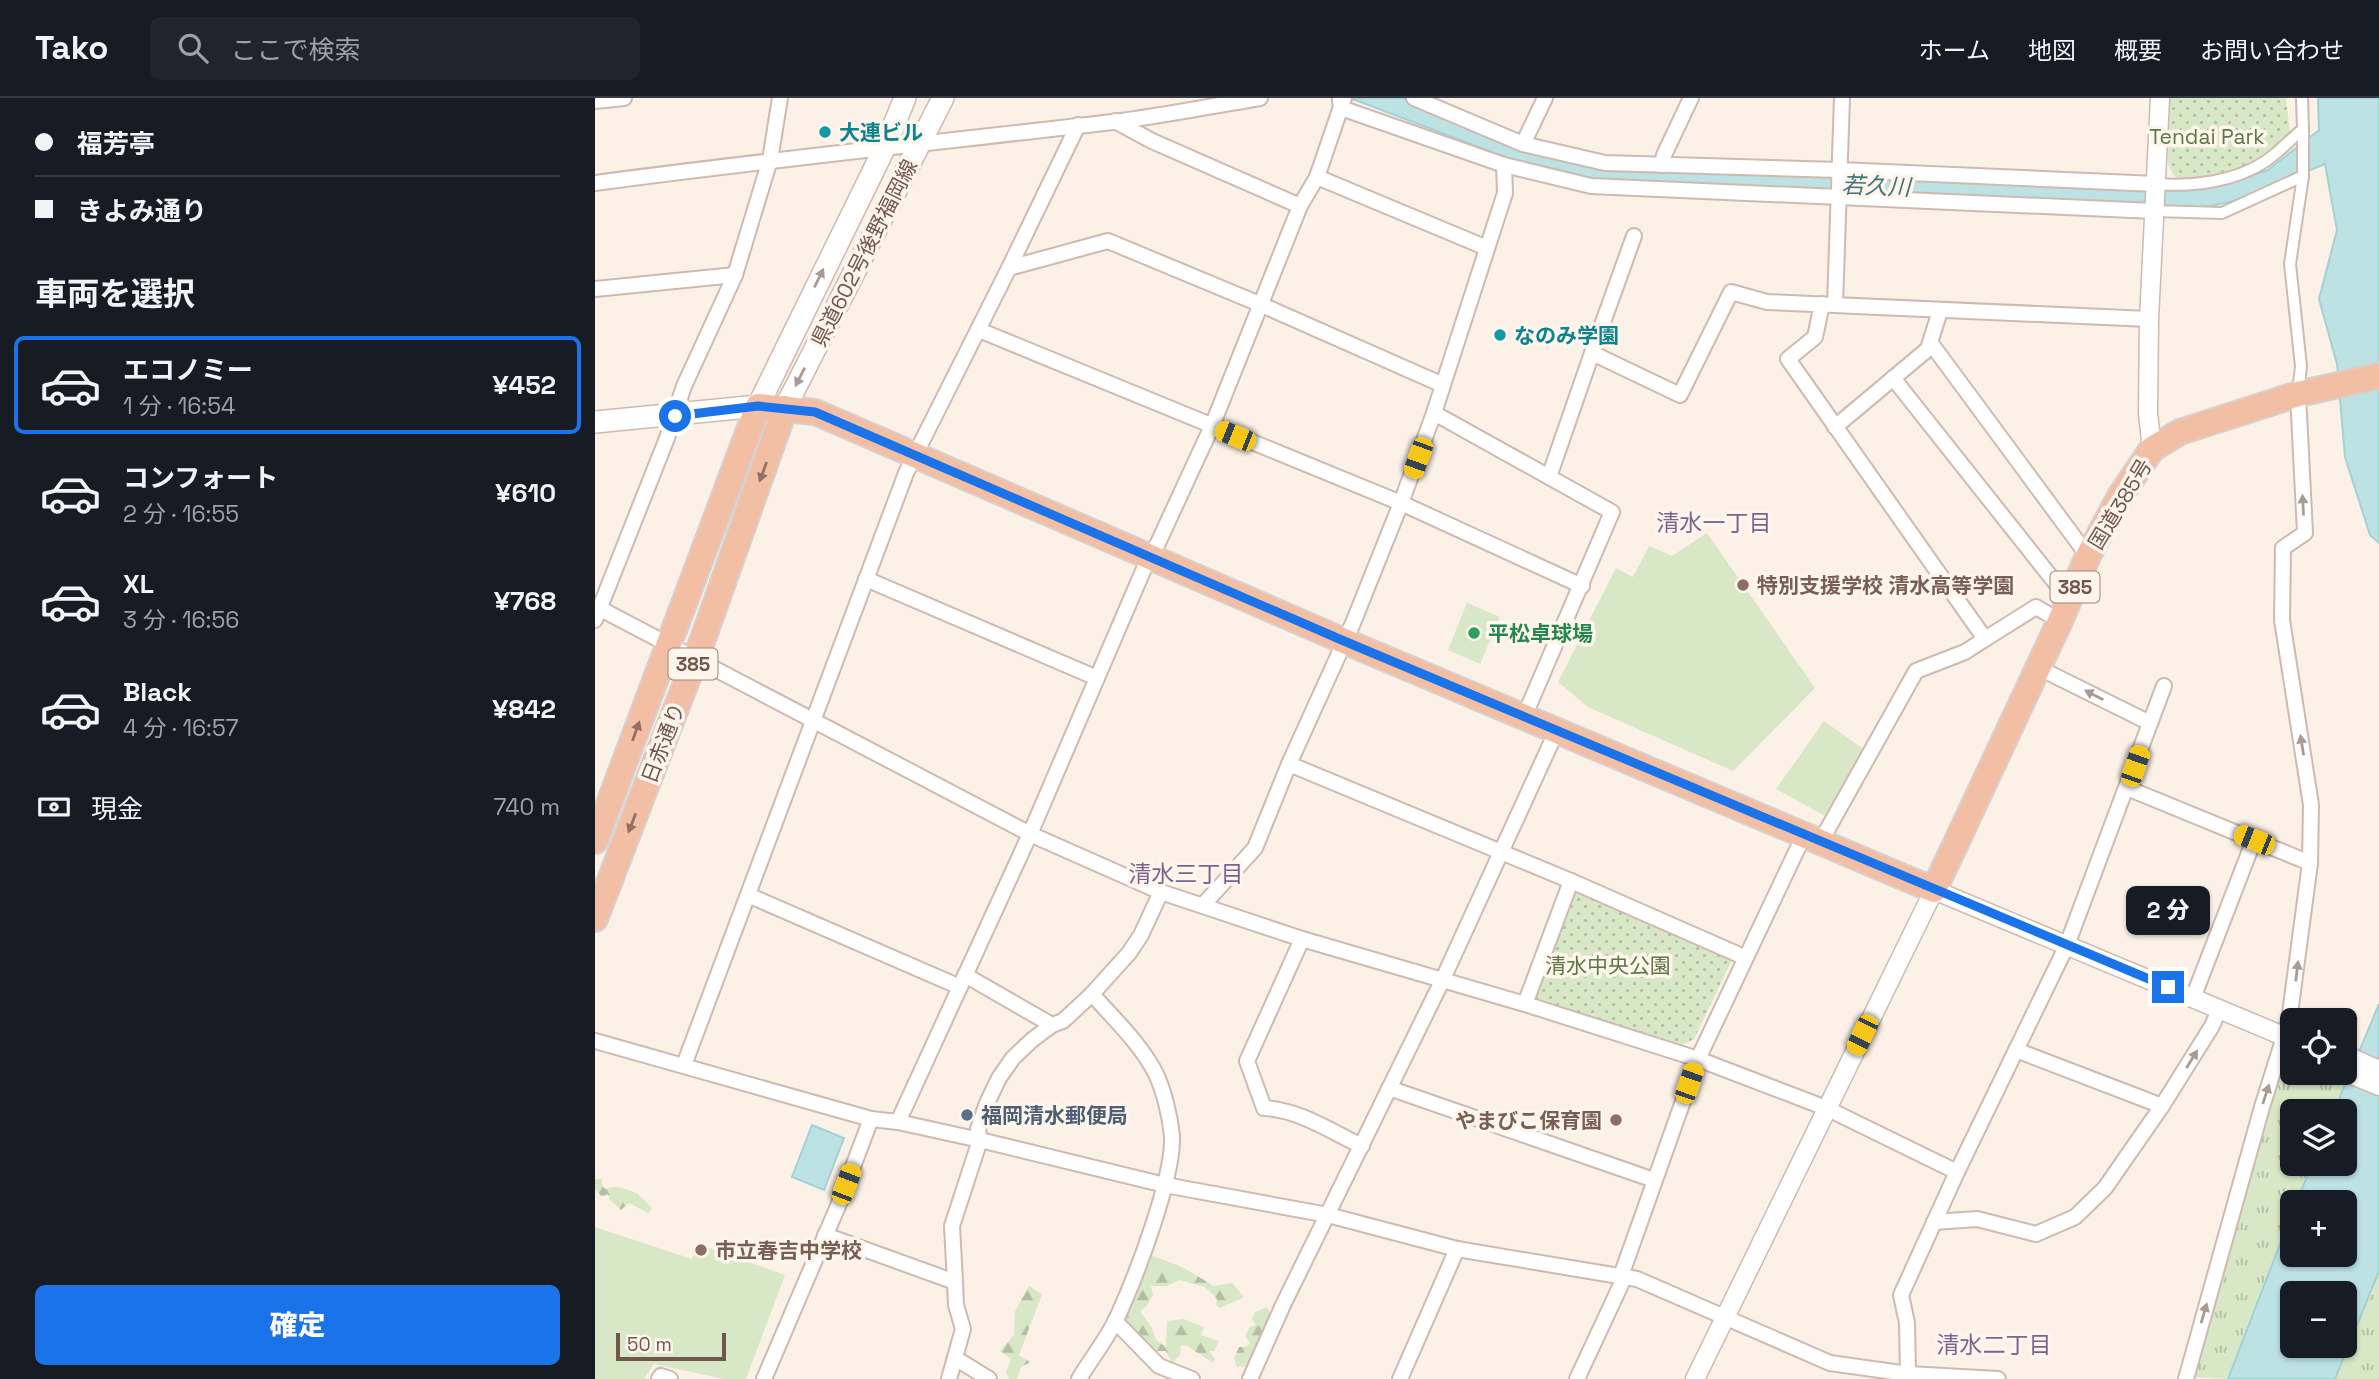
<!DOCTYPE html>
<html lang="ja">
<head>
<meta charset="utf-8">
<style>
	:root { --surface:#171b24; --page:#20242c; --text:#f1f3f6; --muted:#9ea1a6; --line:#363941; --accent:#1a73e8 }
	body { margin:0; font-family:"Space Grotesk","Noto Sans JP",sans-serif; background:var(--page); color:var(--text); height:100vh; display:flex; flex-direction:column; font-size:26px; white-space:nowrap }
	* { box-sizing:border-box; margin:0 }
	p { font-size:23px; color:var(--muted) }
	.icon { flex:none; width:38px; height:38px; fill:none; stroke:currentColor; stroke-width:2; stroke-linecap:round; stroke-linejoin:round }
	.map { position:relative; flex:1; overflow:hidden }
	.drawer { display:flex; flex-direction:column; background:var(--surface); width:595px }
	.drawer>* { flex:none }
	.hud { display:grid; align-content:center; height:154px; padding:0 35px; background:var(--surface) }
	.buttons { position:absolute; left:1685px; top:910px; display:grid; gap:14px }
	.buttons a { display:grid; place-items:center; width:77px; height:77px; border-radius:10px; background:var(--surface); box-shadow:0 2px 5px #0004; font-size:35px }
	.scale { position:absolute; left:21px; bottom:18px; width:110px; box-sizing:border-box; padding-left:7px; border:4px solid #72564d; border-top:0; font-size:19px; line-height:24px; white-space:nowrap; color:#72564d; -webkit-text-stroke:5px #fef5ed; paint-order:stroke }
	.end { position:absolute; width:32px; height:32px; margin:-16px; border:9px solid #1a73e8; background:#fff; box-shadow:0 0 0 4px #fff }
	.from { border-radius:50% }
	.bubble { position:absolute; height:49px; border-radius:10px; background:var(--surface); box-shadow:0 2px 5px #0004; font-size:23px; font-weight:800; line-height:49px; text-align:center }
	.car { position:absolute; width:21px; height:42px; margin:-21px -10px; border-radius:9px; box-shadow:0 0 5px 2px #0007; background:linear-gradient(#f5c518 24%,#345 0 40%,#f5c518 0 76%,#345 0 86%,#f5c518 0) }
	.hud b { display:flex; align-items:center; gap:24px; height:66px; font-size:26px }
	.hud b+b { border-top:2px solid var(--line) }
	.hud i { width:18px; height:18px; background:var(--text) }
	ul { padding:0; list-style:none }
	li { display:flex; align-items:center; gap:21px; height:98px; margin:0 14px 10px; padding:0 21px; border:4px solid transparent; border-radius:10px }
	li div { flex:1 }
	li b { display:block; font-size:26px }
	li em { font-style:normal; font-weight:800 }
	li.selected { border-color:var(--accent) }
	li>.icon { width:63px; height:63px; stroke-width:1.5 }
	h2 { padding:0 35px; font-size:32px; line-height:84px }
	.pay { display:flex; align-items:center; gap:18px; height:77px; padding:0 35px; font-size:26px }
	.pay p { margin-inline-start:auto }
	.button { display:flex; gap:14px; margin-top:auto; padding:14px 35px }
	.button a { flex:1; height:80px; border-radius:10px; background:var(--accent); color:#fff; font-size:28px; font-weight:800; line-height:80px; text-align:center }
	header { display:flex; align-items:center; gap:42px; box-sizing:border-box; height:98px; padding:0 35px; background:var(--surface); border-bottom:2px solid var(--line) }
	header strong { font-size:33px }
	nav { display:flex; gap:38px; margin-inline-start:auto; font-size:24px }
	.search { width:490px; height:63px; background:var(--page); display:flex; align-items:center; gap:18px; box-sizing:border-box; padding:0 24px; border-radius:10px; color:var(--muted); font-size:26px }
	main { display:flex; flex:1; min-height:0 }
	.map>svg:first-child { display:block }
	.grass { fill:url(#grass-tufts) }
	.forest { fill:url(#forest-firs) }
	.park { fill:url(#park-dots) }
	.pitch { fill:#d8e7c6 }
	.water { fill:#bde2e3; stroke:#a4d2d4; stroke-width:2; fill-rule:evenodd }
	.lines { fill:none; stroke-linecap:round; stroke-linejoin:round }
	.pedestrian-casing { stroke:#cebab1; stroke-width:14 }
	.minor-casing { stroke:#cebab1; stroke-width:18 }
	.tertiary-casing { stroke:#cebab1; stroke-width:21 }
	.secondary-casing { stroke:#d0b9ae; stroke-width:24 }
	.trunk-casing { stroke:#d8d0cd; stroke-width:28 }
	.pedestrian { stroke:#fff; stroke-width:10 }
	.minor { stroke:#fff; stroke-width:14 }
	.tertiary { stroke:#fff; stroke-width:18 }
	.secondary { stroke:#fff; stroke-width:21 }
	.trunk { stroke:#f2bea4; stroke-width:24 }
	.oneway { fill:#aa9a94 }
	.oneway2 { fill:#927063 }
	.route { stroke:#1a73e8; stroke-width:9 }
	.culture-dot { fill:#0f9aa8; stroke:#fef5ed; stroke-width:2.5 }
	.education-dot { fill:#8d6e63; stroke:#fef5ed; stroke-width:2.5 }
	.leisure-dot { fill:#2e9e5b; stroke:#fef5ed; stroke-width:2.5 }
	.service-dot { fill:#5c6f8a; stroke:#fef5ed; stroke-width:2.5 }
	.labels { text-anchor:middle; dominant-baseline:central; stroke-width:7; stroke-linejoin:round; paint-order:stroke }
	.shield { fill:#fef5ed; stroke:#9c867d; stroke-width:2 }
	.shield-label { font-size:19px; font-weight:bold; fill:#72564d }
	.culture-label { font-size:21px; font-weight:bold; fill:#0d838f; stroke:#fef5ed; text-anchor:start }
	.park-label { font-size:21px; fill:#5b7846; stroke:#fef5ed }
	.street-label { font-size:21px; fill:#72564d; stroke:#fef5ed }
	.education-label { font-size:21px; font-weight:bold; fill:#785e54; stroke:#fef5ed; text-anchor:start }
	.leisure-label { font-size:21px; font-weight:bold; fill:#27864d; stroke:#fef5ed; text-anchor:start }
	.service-label { font-size:21px; font-weight:bold; fill:#4e5e75; stroke:#fef5ed; text-anchor:start }
	.water-label { font-size:23px; font-style:italic; fill:#427476; stroke:#fef5ed }
	.neighbourhood-label { font-size:23px; fill:#7b658e; stroke:#fef5ed }
</style>
</head>
<body>
<header>
<strong>Tako</strong>
<div class="search"><svg class="icon" aria-label="search" viewBox="0 0 24 24"><circle cx="10" cy="10" r="6"/><path d="M15 15l6 6"/></svg>ここで検索</div>
<nav><a>ホーム</a><a>地図</a><a>概要</a><a>お問い合わせ</a></nav>
</header>
<main>
<section class="drawer">
<div class="hud">
<b><i class="from"></i>福芳亭</b>
<b><i></i>きよみ通り</b>
</div>
<h2>車両を選択</h2>
<ul>
<li class="selected"><svg class="icon" aria-label="car" viewBox="0 0 24 24"><path d="M5 17H2v-5l4-1 3-4h7l3 4 3 1v5h-3M9 17h6M6 11h13"/><circle cx="7" cy="17" r="2"/><circle cx="17" cy="17" r="2"/></svg><div><b>エコノミー</b><p>1 分 · 16:54</p></div><em>¥452</em></li>
<li><svg class="icon" aria-label="car" viewBox="0 0 24 24"><path d="M5 17H2v-5l4-1 3-4h7l3 4 3 1v5h-3M9 17h6M6 11h13"/><circle cx="7" cy="17" r="2"/><circle cx="17" cy="17" r="2"/></svg><div><b>コンフォート</b><p>2 分 · 16:55</p></div><em>¥610</em></li>
<li><svg class="icon" aria-label="car" viewBox="0 0 24 24"><path d="M5 17H2v-5l4-1 3-4h7l3 4 3 1v5h-3M9 17h6M6 11h13"/><circle cx="7" cy="17" r="2"/><circle cx="17" cy="17" r="2"/></svg><div><b>XL</b><p>3 分 · 16:56</p></div><em>¥768</em></li>
<li><svg class="icon" aria-label="car" viewBox="0 0 24 24"><path d="M5 17H2v-5l4-1 3-4h7l3 4 3 1v5h-3M9 17h6M6 11h13"/><circle cx="7" cy="17" r="2"/><circle cx="17" cy="17" r="2"/></svg><div><b>Black</b><p>4 分 · 16:57</p></div><em>¥842</em></li>
</ul>
<div class="pay"><svg class="icon" aria-label="cash" viewBox="0 0 24 24"><path d="M3 7h18v10H3z"/><circle cx="12" cy="12" r="2"/></svg>現金<p>740 m</p></div>
<div class="button"><a>確定</a></div>
</section>
<div class="map">
<svg width="1784" height="1281" viewBox="0 0 1784 1281">
	<defs>
		<pattern id="grass-tufts" width="24" height="20" patternUnits="userSpaceOnUse" patternTransform="scale(1.75)"><rect width="24" height="20" fill="#d8e7c6"/><path d="M3 7l-1-3M5 7V3M7 7l1-3M15 17l-1-3M17 17v-4M19 17l1-3" fill="none" stroke="#b4bea3"/></pattern>
		<pattern id="forest-firs" width="22" height="20" patternUnits="userSpaceOnUse" patternTransform="scale(1.75)"><rect width="22" height="20" fill="#d8e7c6"/><path d="M5 1l3.5 6h-7zM16 11l3.5 6h-7z" fill="#b4bea3"/></pattern>
		<pattern id="park-dots" width="8" height="8" patternUnits="userSpaceOnUse" patternTransform="scale(1.75)"><rect width="8" height="8" fill="#d8e7c6"/><path d="M2 2h.1M6 6h.1" fill="none" stroke="#b4bea3" stroke-width="1.8" stroke-linecap="round"/></pattern>
	</defs>
	<rect width="100%" height="100%" fill="#fbf1e7"/>
	<g class="grass">
		<path d="M 1690,960 L 1697,964 L 1698,975 L 1721,975 L 1750,988 L 1739,1013 L 1698,1013 L 1698,1066 L 1717,1066 L 1702,1104 L 1698,1104 L 1697,1115 L 1633,1281 L 1600,1279 Z"/>
		<path d="M 1784,1173 L 1784,1281 L 1740,1281 Z"/>
	</g>
	<g class="forest">
		<path d="M 0,1081 L 7,1081 L 7,1087 L 10,1091 C 28,1085 47,1096 57,1111 L 53,1115 L 34,1105 L 26,1112 L 15,1102 L 13,1096 L 7,1099 L 0,1091 Z"/>
		<path d="M 551,1155 L 589,1170 L 619,1188 L 637,1185 L 649,1199 L 625,1210 L 621,1207 L 622,1201 L 610,1189 L 584,1182 L 572,1188 L 556,1188 L 558,1197 L 551,1209 L 545,1213 L 557,1230 L 561,1242 L 571,1249 L 572,1223 L 588,1221 L 609,1229 L 606,1237 L 624,1243 L 619,1253 L 614,1253 L 620,1261 L 618,1265 L 592,1248 L 586,1247 L 585,1257 L 577,1265 L 571,1253 L 560,1253 L 555,1249 L 555,1244 L 542,1244 L 527,1226 L 530,1214 L 537,1211 L 533,1207 L 544,1186 L 541,1170 Z"/>
		<path d="M 434,1188 L 447,1196 L 424,1257 L 436,1264 L 426,1269 L 422,1281 L 414,1281 L 411,1274 L 416,1261 L 405,1253 L 419,1237 L 420,1213 Z"/>
		<path d="M 672,1209 L 676,1217 L 665,1247 L 652,1268 L 642,1269 L 639,1260 L 644,1249 L 651,1249 L 655,1245 L 650,1238 L 655,1229 L 661,1227 L 657,1221 L 660,1214 Z"/>
	</g>
	<g class="park">
		<path d="M 1574,0 L 1691,0 L 1695,36 C 1686,43 1677,54 1666,60 C 1647,71 1603,83 1582,82 L 1573,67 Z"/>
		<path d="M 979,791 L 1137,862 L 1099,941 L 1085,948 L 936,902 Z"/>
	</g>
	<g class="pitch">
		<path d="M 1112,435 L 1220,590 L 1138,673 L 993,609 L 963,584 L 1021,470 L 1038,479 L 1054,448 L 1077,458 Z"/>
		<path d="M 872,505 L 905,519 L 885,566 L 853,552 Z"/>
		<path d="M 1229,623 L 1270,652 L 1230,718 L 1181,691 Z"/>
		<path d="M 0,1129 L 97,1161 L 103,1146 L 190,1177 L 151,1281 L 129,1281 L 59,1266 L 49,1281 L 0,1281 Z"/>
	</g>
	<g class="water">
		<path d="M 755,0 L 808,0 L 914,47 L 1012,72 L 1518,87 L 1590,92 L 1633,85 L 1673,72 L 1724,32 L 1723,0 L 1784,0 L 1784,445 L 1775,437 L 1750,359 L 1742,266 L 1724,201 L 1742,132 L 1730,66 L 1639,103 L 1596,112 L 1011,84 L 910,59 Z"/>
		<path d="M 1784,906 L 1784,1173 L 1740,1281 L 1633,1281 L 1697,1115 L 1698,1157 L 1750,1157 L 1750,1104 L 1702,1104 L 1717,1066 L 1750,1066 L 1750,1013 L 1739,1013 ZM 1698,1195 L 1750,1195 L 1750,1248 L 1698,1248 Z"/>
		<path d="M 217,1027 L 249,1040 L 229,1092 L 197,1079 Z"/>
	</g>
	<g class="lines">
		<g class="pedestrian-casing">
			<g id="pedestrian">
				<path d="M 1561,86 C 1596,89 1640,84 1671,63 C 1684,54 1696,41 1708,31 L 1707,0"/>
				<path d="M 1559,113 L 1627,115 L 1708,78"/>
				<path d="M 1703,296 L 1706,268 L 1695,166 L 1708,78 L 1708,31"/>
			</g>
		</g>
		<g class="minor-casing">
			<g id="minor">
				<path d="M 819,0 L 928,46 L 1010,65 L 1245,72 L 1561,86"/>
				<path d="M 745,1 L 746,10 L 909,67 L 996,88 L 1559,113"/>
				<path d="M 0,3 L 29,0"/>
				<path d="M 520,23 L 557,43 L 705,108"/>
				<path d="M 928,46 L 950,0"/>
				<path d="M 1067,67 L 1069,57 L 1096,0"/>
				<path d="M 722,79 L 892,150"/>
				<path d="M 0,85 C 172,62 345,44 518,24 C 567,18 616,8 665,0"/>
				<path d="M 414,170 L 483,27"/>
				<path d="M 0,191 L 140,177"/>
				<path d="M 1227,206 L 1220,239 L 1193,261 L 1390,541 L 1441,509 L 1465,523"/>
				<path d="M 1240,207 L 1247,0"/>
				<path d="M 384,232 L 806,405 L 987,488"/>
				<path d="M 1335,244 L 1493,458"/>
				<path d="M 997,255 L 1039,138"/>
				<path d="M 1298,280 L 1463,488 L 1476,497"/>
				<path d="M 839,315 L 1017,414 L 929,619"/>
				<path d="M 1240,329 L 1333,251 L 1345,213"/>
				<path d="M 954,379 L 997,255 L 1085,297 L 1136,194 L 1172,204 L 1554,221"/>
				<path d="M 271,481 L 502,580"/>
				<path d="M 0,508 L 435,736 L 566,794 L 707,841 L 930,906 L 1103,961 L 1231,1010 L 1362,1074"/>
				<path d="M 0,522 L 72,340 L 89,288 L 140,177 L 175,62 L 185,0"/>
				<path d="M 1444,570 L 1555,625"/>
				<path d="M 694,666 L 976,783 L 1149,859"/>
				<path d="M 1532,690 L 1715,765"/>
				<path d="M 1226,743 L 1321,573 L 1370,554 L 1390,541"/>
				<path d="M 153,797 L 365,889"/>
				<path d="M 608,807 L 660,750 L 694,666 L 758,525 L 806,405 L 839,315 L 910,95 L 909,67"/>
				<path d="M 707,841 L 652,963 L 669,1010 C 705,1012 735,1033 767,1048"/>
				<path d="M 370,877 L 457,927"/>
				<path d="M 1598,900 L 1659,742"/>
				<path d="M 930,906 L 976,783"/>
				<path d="M 0,943 L 276,1021 L 303,1024 L 385,1042 L 570,1087 L 733,1117 L 862,1151 L 1042,1181 L 1235,1265 L 1313,1276 L 1403,1281"/>
				<path d="M 1421,952 L 1567,1008"/>
				<path d="M 89,967 L 311,375 L 414,170 L 513,143 L 667,207 L 848,287"/>
				<path d="M 794,990 L 1059,1082"/>
				<path d="M 303,1024 L 435,736 L 554,459 L 563,445 L 617,328 L 705,108 L 722,79 L 749,0"/>
				<path d="M 1339,1124 L 1382,1121 L 1441,1136 L 1480,1119 L 1510,1090 L 1567,1008 L 1617,928 L 1624,912"/>
				<path d="M 230,1137 L 360,1184 L 361,1207 L 368,1231 L 354,1281"/>
				<path d="M 1026,1178 L 1103,961 L 1209,737"/>
				<path d="M 360,1184 L 357,1128 L 385,1042 L 383,1031 L 392,1005 L 404,980 L 418,960 L 437,942 L 457,927 L 468,923 L 497,896 L 534,855 L 546,837 L 566,794"/>
				<path d="M 520,1223 L 564,1268 L 597,1281"/>
				<path d="M 360,1260 L 394,1281"/>
				<path d="M 1313,1276 L 1312,1225 L 1306,1197 L 1362,1074 L 1472,847 L 1569,588"/>
				<path d="M 64,1281 L 66,1278 L 75,1281"/>
				<path d="M 169,1281 L 243,1108 L 276,1021"/>
				<path d="M 484,1281 C 496,1261 511,1242 521,1222 C 540,1181 579,1080 577,1038 C 575,1018 569,993 561,976 C 546,946 519,921 497,896"/>
				<path d="M 655,1281 L 688,1207 L 847,883 L 962,632"/>
				<path d="M 805,1281 L 862,1151"/>
				<path d="M 982,1281 L 1030,1178"/>
				<path d="M 1591,1281 L 1667,1009 L 1694,923 L 1715,765 L 1716,707 L 1687,522 L 1688,450 L 1710,435 L 1703,296"/>
			</g>
		</g>
		<g class="tertiary-casing">
			<g id="tertiary">
				<path d="M 1557,351 L 1553,315 L 1554,221 L 1565,0"/>
				<path d="M 1750,957 L 1784,972"/>
				<path d="M 1750,974 L 1784,988"/>
				<path d="M 1100,1281 L 1339,792 L 1698,942"/>
			</g>
		</g>
		<g class="secondary-casing">
			<g id="secondary">
				<path d="M 190,310 L 348,0"/>
				<path d="M 0,324 L 163,308 L 289,51 L 310,0"/>
			</g>
		</g>
		<g class="trunk-casing">
			<g id="trunk">
				<path d="M 0,743 L 163,308 L 220,314 L 749,543 L 1339,792 L 1465,523 L 1493,458 L 1525,398 L 1557,351 L 1585,334 L 1703,296 L 1784,278"/>
				<path d="M 0,821 L 109,538 L 190,310"/>
			</g>
		</g>
		<use href="#pedestrian" class="pedestrian"/>
		<use href="#minor" class="minor"/>
		<use href="#tertiary" class="tertiary"/>
		<use href="#secondary" class="secondary"/>
		<use href="#trunk" class="trunk"/>
	</g>
	<defs><path id="oneway-solid" d="M-6-.8H1V-3.2L6.5 0L1 3.2V.8H-6Z" transform="scale(1.75)"/></defs>
	<g class="oneway">
		<use href="#oneway-solid" transform="translate(224 180) rotate(-64)"/>
		<use href="#oneway-solid" transform="translate(205 279) rotate(117)"/>
		<use href="#oneway-solid" transform="translate(1708 407) rotate(-93)"/>
		<use href="#oneway-solid" transform="translate(1499 597) rotate(-153)"/>
		<use href="#oneway-solid" transform="translate(1707 647) rotate(-99)"/>
		<use href="#oneway-solid" transform="translate(1702 873) rotate(-83)"/>
		<use href="#oneway-solid" transform="translate(1597 961) rotate(-58)"/>
		<use href="#oneway-solid" transform="translate(1671 996) rotate(-72)"/>
		<use href="#oneway-solid" transform="translate(1609 1215) rotate(-74)"/>
	</g>
	<g class="oneway2">
		<use href="#oneway-solid" transform="translate(168 374) rotate(110)"/>
		<use href="#oneway-solid" transform="translate(41 633) rotate(-70)"/>
		<use href="#oneway-solid" transform="translate(37 725) rotate(111)"/>
	</g>
	<g class="lines">
		<path class="route" d="M 80,318 L 163,308 L 220,314 L 749,543 L 1573,889"/>
	</g>
	<g class="culture-dot">
		<circle cx="230" cy="34" r="7"/>
		<circle cx="905" cy="237" r="7"/>
	</g>
	<g class="education-dot">
		<circle cx="1148" cy="487" r="7"/>
		<circle cx="1021" cy="1022" r="7"/>
		<circle cx="106" cy="1152" r="7"/>
	</g>
	<circle class="leisure-dot" cx="879" cy="535" r="7"/>
	<circle class="service-dot" cx="372" cy="1017" r="7"/>
	<g class="labels">
		<g class="shield">
			<rect x="1455.5" y="473.5" width="49" height="31" rx="5"/>
			<rect x="73.5" y="550.5" width="49" height="31" rx="5"/>
		</g>
		<g class="shield-label">
			<text x="1480" y="489">385</text>
			<text x="98" y="566">385</text>
		</g>
		<g class="culture-label">
			<text x="244" y="34">大連ビル</text>
			<text x="919" y="237">なのみ学園</text>
		</g>
		<g class="park-label">
			<text x="1612" y="38">Tendai Park</text>
			<text x="1013" y="867">清水中央公園</text>
		</g>
		<g class="street-label">
			<text transform="translate(269 155) rotate(-63)">県道602号後野福岡線</text>
			<text transform="translate(1525 406) rotate(-59)">国道385号</text>
			<text transform="translate(68 645) rotate(-69)">日赤通り</text>
		</g>
		<g class="education-label">
			<text x="1162" y="487">特別支援学校 清水高等学園</text>
			<text x="1007" y="1022" text-anchor="end">やまびこ保育園</text>
			<text x="120" y="1152">市立春吉中学校</text>
		</g>
		<g class="leisure-label">
			<text x="893" y="535">平松卓球場</text>
		</g>
		<g class="service-label">
			<text x="386" y="1017">福岡清水郵便局</text>
		</g>
		<g class="water-label">
			<text transform="translate(1281 88) rotate(2)">若久川</text>
		</g>
		<g class="neighbourhood-label">
			<text x="1119" y="425">清水一丁目</text>
			<text x="591" y="776">清水三丁目</text>
			<text x="1399" y="1247">清水二丁目</text>
		</g>
	</g>
</svg>
<div class="buttons">
<a><svg class="icon" aria-label="locate" viewBox="0 0 24 24"><circle cx="12" cy="12" r="6"/><path d="M12 2v4M12 18v4M2 12h4M18 12h4"/></svg></a>
<a><svg class="icon" aria-label="layers" viewBox="0 0 24 24"><path d="M12 4l9 5-9 5-9-5zM3 14l9 5 9-5"/></svg></a>
<a>+</a>
<a>−</a>
</div>
<div class="scale">50 m</div>
<i class="end from" style="left:80px;top:318px"></i>
<i class="end" style="left:1573px;top:889px"></i>
<div class="bubble" style="left:1531px;top:788px;width:84px">2 分</div>
<i class="car" style="left:640px;top:338px;rotate:292deg"></i>
<i class="car" style="left:823px;top:360px;rotate:200deg"></i>
<i class="car" style="left:1540px;top:668px;rotate:19deg"></i>
<i class="car" style="left:1659px;top:742px;rotate:292deg"></i>
<i class="car" style="left:1267px;top:937px;rotate:206deg"></i>
<i class="car" style="left:1094px;top:985px;rotate:19deg"></i>
<i class="car" style="left:251px;top:1086px;rotate:21deg"></i>
</div>
</main>
</body>
</html>
